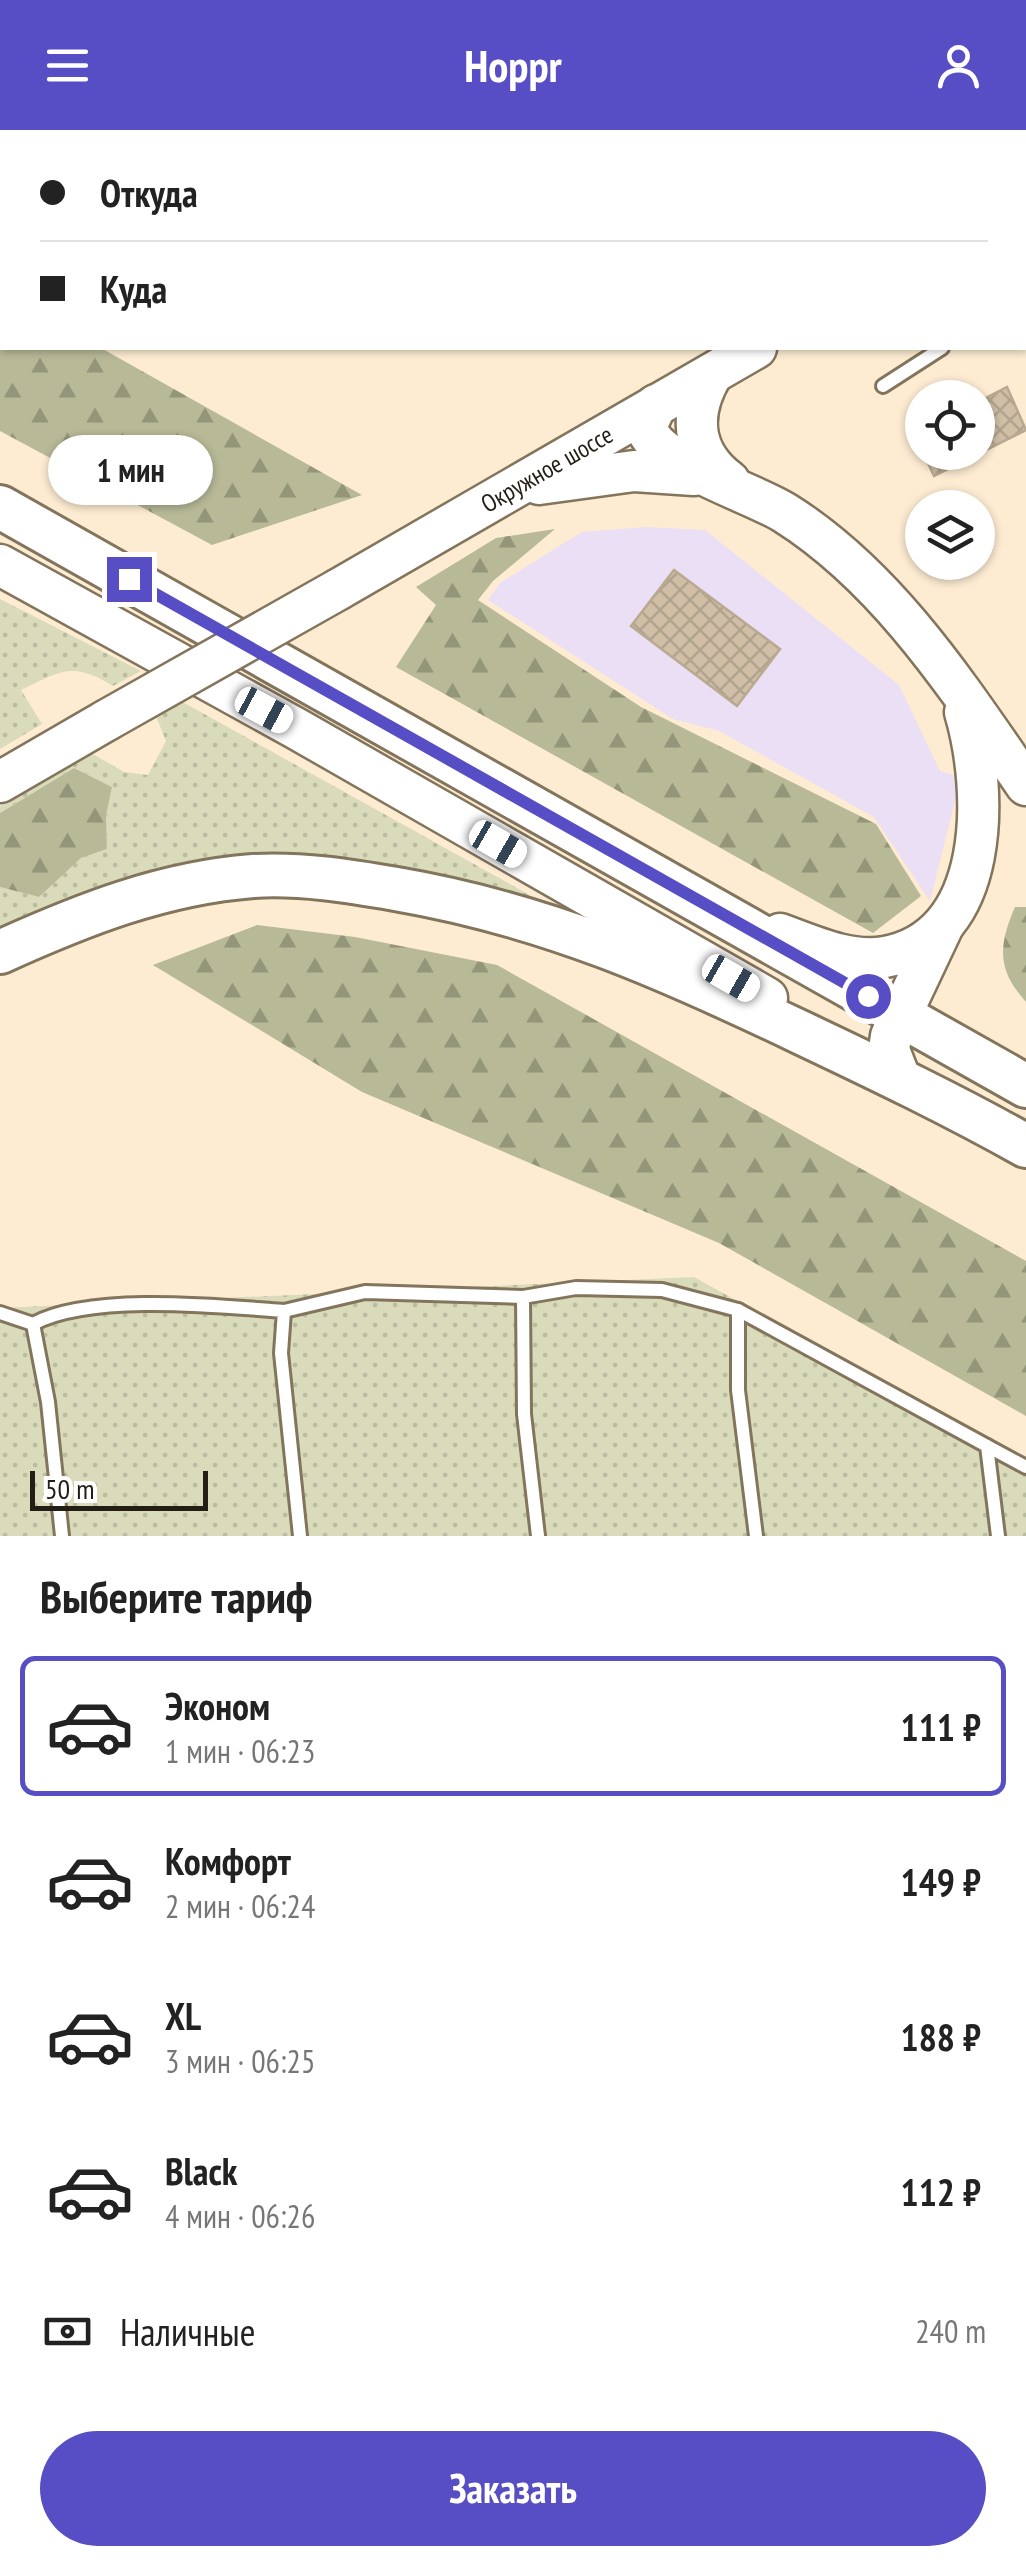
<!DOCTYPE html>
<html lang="ru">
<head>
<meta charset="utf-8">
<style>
	:root { --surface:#fff; --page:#f2f2f2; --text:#222; --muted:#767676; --line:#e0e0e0; --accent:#574dc5 }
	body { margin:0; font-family:"PT Sans Narrow",sans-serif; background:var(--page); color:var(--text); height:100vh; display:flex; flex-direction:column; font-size:38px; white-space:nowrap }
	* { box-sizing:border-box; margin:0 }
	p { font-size:32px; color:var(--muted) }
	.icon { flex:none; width:55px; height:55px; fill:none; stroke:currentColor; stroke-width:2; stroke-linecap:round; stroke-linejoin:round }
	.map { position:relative; height:1406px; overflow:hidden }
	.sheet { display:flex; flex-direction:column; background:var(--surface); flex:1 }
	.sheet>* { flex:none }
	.hud { position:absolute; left:0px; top:0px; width:1028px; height:220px; box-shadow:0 2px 8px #0004; display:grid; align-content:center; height:220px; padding:0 40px; background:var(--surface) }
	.tools { position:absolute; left:905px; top:250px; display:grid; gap:20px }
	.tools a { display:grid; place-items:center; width:90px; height:90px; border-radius:50%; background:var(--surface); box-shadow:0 2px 8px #0004; font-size:50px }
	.scale { position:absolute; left:30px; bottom:25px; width:178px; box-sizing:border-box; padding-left:10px; border:5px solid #231d13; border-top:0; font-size:28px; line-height:35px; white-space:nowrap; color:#231d13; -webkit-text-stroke:8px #fff; paint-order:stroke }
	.end { position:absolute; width:45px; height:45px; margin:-22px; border:12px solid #574dc5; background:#fff; box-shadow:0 0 0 5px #fff }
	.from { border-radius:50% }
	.bubble { position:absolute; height:70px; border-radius:35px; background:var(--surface); box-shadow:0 2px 8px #0004; font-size:32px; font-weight:800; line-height:70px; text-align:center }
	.car { position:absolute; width:30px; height:60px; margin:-30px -15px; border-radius:12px; box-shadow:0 0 8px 2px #0007; background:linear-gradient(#fff 24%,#345 0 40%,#fff 0 76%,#345 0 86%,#fff 0) }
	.hud b { display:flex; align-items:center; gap:35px; height:95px; font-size:38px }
	.hud b+b { border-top:2px solid var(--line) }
	.hud i { width:25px; height:25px; background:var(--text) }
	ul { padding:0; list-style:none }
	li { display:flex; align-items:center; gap:30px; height:140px; margin:0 20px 15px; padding:0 20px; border:5px solid transparent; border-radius:15px }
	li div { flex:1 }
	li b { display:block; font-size:38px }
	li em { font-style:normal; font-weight:800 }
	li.current { border-color:var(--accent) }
	li>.icon { width:90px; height:90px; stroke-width:1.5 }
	h2 { padding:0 40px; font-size:45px; line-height:120px }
	.pay { display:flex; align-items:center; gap:25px; height:110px; padding:0 40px; font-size:38px }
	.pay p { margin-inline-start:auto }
	.primary-button { display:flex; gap:20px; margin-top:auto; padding:20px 40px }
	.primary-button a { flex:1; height:115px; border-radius:60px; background:var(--accent); color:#fff; font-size:40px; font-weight:800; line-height:115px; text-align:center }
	header { display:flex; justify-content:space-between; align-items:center; height:130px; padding:0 40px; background:var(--accent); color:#fff; font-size:45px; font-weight:800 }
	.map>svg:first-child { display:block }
	.industrial { fill:#eadff4 }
	.grass { fill:url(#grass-dots) }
	.forest { fill:url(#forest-firs) }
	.building { fill:url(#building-cross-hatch); stroke:#b9a990; stroke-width:2.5 }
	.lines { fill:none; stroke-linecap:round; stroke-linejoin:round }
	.service-casing { stroke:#83745c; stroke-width:18 }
	.primary-casing { stroke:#83745c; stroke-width:45 }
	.trunk-casing { stroke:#83745c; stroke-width:48 }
	.service { stroke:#fff; stroke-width:12 }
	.primary { stroke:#fff; stroke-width:40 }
	.trunk { stroke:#fff; stroke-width:42 }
	.primary-bridge-casing { stroke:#83745c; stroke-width:45; stroke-linecap:butt }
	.primary-bridge { stroke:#fff; stroke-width:40 }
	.route { stroke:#574dc5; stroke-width:12 }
	.labels { text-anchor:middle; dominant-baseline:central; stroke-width:10; stroke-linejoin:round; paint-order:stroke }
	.street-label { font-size:25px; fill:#231d13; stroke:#fff }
</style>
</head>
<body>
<header><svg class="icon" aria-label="menu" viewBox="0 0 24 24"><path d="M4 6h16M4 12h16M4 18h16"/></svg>Hoppr<svg class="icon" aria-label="person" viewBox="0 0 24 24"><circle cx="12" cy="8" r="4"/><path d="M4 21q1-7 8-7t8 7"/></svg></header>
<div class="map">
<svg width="1026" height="1406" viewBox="0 0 1026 1406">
	<defs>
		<pattern id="grass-dots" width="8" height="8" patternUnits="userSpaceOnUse" patternTransform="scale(2.5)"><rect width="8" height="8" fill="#d9dbbb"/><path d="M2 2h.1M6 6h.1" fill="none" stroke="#babca0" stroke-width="1.8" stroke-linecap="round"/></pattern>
		<pattern id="forest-firs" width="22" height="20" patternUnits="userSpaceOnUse" patternTransform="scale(2.5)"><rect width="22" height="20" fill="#b7b997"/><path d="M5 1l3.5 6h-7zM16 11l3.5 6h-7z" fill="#94967a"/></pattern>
		<pattern id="building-cross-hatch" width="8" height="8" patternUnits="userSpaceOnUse" patternTransform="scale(2.5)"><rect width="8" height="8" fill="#d0bfa6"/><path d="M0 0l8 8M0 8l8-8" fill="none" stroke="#b2a48e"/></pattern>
	</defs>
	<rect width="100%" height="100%" fill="#fdecd2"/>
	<path class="industrial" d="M 646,397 L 705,400 L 899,555 L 940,641 L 961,647 L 930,771 L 874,687 L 719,601 L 673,589 L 488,470 L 500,453 L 582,402 Z"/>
	<g class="grass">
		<path d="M 0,469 L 141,541 L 113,556 C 72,531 61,541 21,560 L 42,594 L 0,619 Z"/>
		<path d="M 179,570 L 553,778 L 411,743 L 0,802 L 0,757 L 39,767 L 81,728 L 107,719 L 106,686 L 112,657 L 74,638 L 0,683 L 0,676 L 91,623 L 124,642 L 148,645 L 166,611 L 156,586 Z"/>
		<path d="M 694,1147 L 1026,1331 L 1026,1406 L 0,1406 L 0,1178 Z"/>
	</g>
	<g class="forest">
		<path d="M 0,161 L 2,218 L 101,218 L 362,365 L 212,415 L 0,301 Z"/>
		<path d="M 555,399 L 493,451 L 478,470 L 641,577 L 876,694 L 921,766 L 873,803 L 396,537 L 436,475 L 416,457 L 496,408 Z"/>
		<path d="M 74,638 L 112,657 L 106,686 L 107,719 L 81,728 L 39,767 L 0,757 L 0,683 Z"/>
		<path d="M 1015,777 L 1026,777 L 1026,872 C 997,840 998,816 1015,777 Z"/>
		<path d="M 257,795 L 355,807 L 497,835 L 1026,1131 L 1026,1286 L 719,1113 L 362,962 L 153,835 Z"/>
	</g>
	<g class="building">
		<path d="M 1007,257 L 1026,300 L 934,346 L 923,322 L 978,322 L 978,272 Z"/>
		<path d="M 674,440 L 780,519 L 737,576 L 631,496 Z"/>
	</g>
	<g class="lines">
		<g class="service-casing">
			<g id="service">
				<path d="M 1025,164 L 1026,163"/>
				<path d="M 883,256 L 942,218"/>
				<path d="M 523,1167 L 576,1158 L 662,1160 L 738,1180 L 738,1260 L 756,1406"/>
				<path d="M 738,1180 L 987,1316 L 998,1406"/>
				<path d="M 284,1181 L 365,1162 L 523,1167 L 524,1284 L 538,1406"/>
				<path d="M 0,1183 L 33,1194 L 48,1272 L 62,1406"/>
				<path d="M 33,1194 C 90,1163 218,1176 284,1181 L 281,1223 L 300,1406"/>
				<path d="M 987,1316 L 1026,1337"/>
			</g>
		</g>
		<g class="primary-casing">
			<g id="primary">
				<path d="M 1025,59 L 1026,58"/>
				<path d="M 712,244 C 689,283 690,322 729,351"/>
				<path d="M 656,275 L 646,297 C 657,335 752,362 785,383 C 888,448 958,557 1026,655"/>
				<path d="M 539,354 L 634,341 L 694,345"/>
				<path d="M 0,435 L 297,599 L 767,868"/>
				<path id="s1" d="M 339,459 L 756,218"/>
				<path d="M 0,652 L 107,590"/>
				<path d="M 780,804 C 813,816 849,833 885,827 C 992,808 988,660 965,582"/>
				<path d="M 898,943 L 889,920 L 891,906 L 943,796"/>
			</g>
		</g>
		<g class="trunk-casing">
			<g id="trunk">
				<path d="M 0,377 L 1026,956"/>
				<path d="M 0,822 C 82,785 162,753 253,746 C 300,743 350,751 396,759 C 547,785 666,838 802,903 C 878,939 953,975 1026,1016"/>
			</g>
		</g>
		<use href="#service" class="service"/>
		<use href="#primary" class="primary"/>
		<use href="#trunk" class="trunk"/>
		<g class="primary-bridge-casing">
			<path id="primary-bridge" d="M 107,590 L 339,459"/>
		</g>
		<use href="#primary-bridge" class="primary-bridge"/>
	</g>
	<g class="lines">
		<path class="route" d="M 129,449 L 868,866"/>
	</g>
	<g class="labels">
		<g class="street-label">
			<text stroke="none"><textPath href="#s1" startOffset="240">Окружное шоссе</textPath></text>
		</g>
	</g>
</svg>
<div class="tools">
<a><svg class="icon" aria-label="locate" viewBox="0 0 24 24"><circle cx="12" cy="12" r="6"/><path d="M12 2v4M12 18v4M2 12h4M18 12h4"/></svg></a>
<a><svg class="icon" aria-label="layers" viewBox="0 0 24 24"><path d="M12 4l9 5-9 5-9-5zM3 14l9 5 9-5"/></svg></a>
</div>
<div class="scale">50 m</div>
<i class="end from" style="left:868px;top:866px"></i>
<i class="end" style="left:129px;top:449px"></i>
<div class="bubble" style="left:48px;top:305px;width:165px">1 мин</div>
<i class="car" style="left:264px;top:580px;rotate:118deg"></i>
<i class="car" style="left:498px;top:714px;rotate:120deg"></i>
<i class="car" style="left:731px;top:848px;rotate:120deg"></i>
<div class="hud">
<b><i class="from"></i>Откуда</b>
<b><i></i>Куда</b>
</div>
</div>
<section class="sheet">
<h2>Выберите тариф</h2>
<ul>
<li class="current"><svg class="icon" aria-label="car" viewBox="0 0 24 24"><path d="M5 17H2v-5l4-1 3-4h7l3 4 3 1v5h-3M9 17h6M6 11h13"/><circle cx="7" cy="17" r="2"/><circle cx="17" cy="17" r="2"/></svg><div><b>Эконом</b><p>1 мин · 06:23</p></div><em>111 ₽</em></li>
<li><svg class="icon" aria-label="car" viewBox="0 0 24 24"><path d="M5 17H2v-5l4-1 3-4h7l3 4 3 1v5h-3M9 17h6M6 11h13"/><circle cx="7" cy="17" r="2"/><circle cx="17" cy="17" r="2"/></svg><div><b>Комфорт</b><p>2 мин · 06:24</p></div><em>149 ₽</em></li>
<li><svg class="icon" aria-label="car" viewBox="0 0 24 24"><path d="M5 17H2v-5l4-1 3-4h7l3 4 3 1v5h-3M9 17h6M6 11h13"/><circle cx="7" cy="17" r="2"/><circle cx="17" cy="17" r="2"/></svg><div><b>XL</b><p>3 мин · 06:25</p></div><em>188 ₽</em></li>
<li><svg class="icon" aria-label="car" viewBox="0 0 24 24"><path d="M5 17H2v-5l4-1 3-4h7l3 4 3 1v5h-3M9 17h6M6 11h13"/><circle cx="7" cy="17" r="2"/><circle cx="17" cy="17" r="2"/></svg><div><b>Black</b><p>4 мин · 06:26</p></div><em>112 ₽</em></li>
</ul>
<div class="pay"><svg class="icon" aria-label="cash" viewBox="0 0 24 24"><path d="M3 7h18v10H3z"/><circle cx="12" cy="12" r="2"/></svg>Наличные<p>240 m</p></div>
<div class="primary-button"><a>Заказать</a></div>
</section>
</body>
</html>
